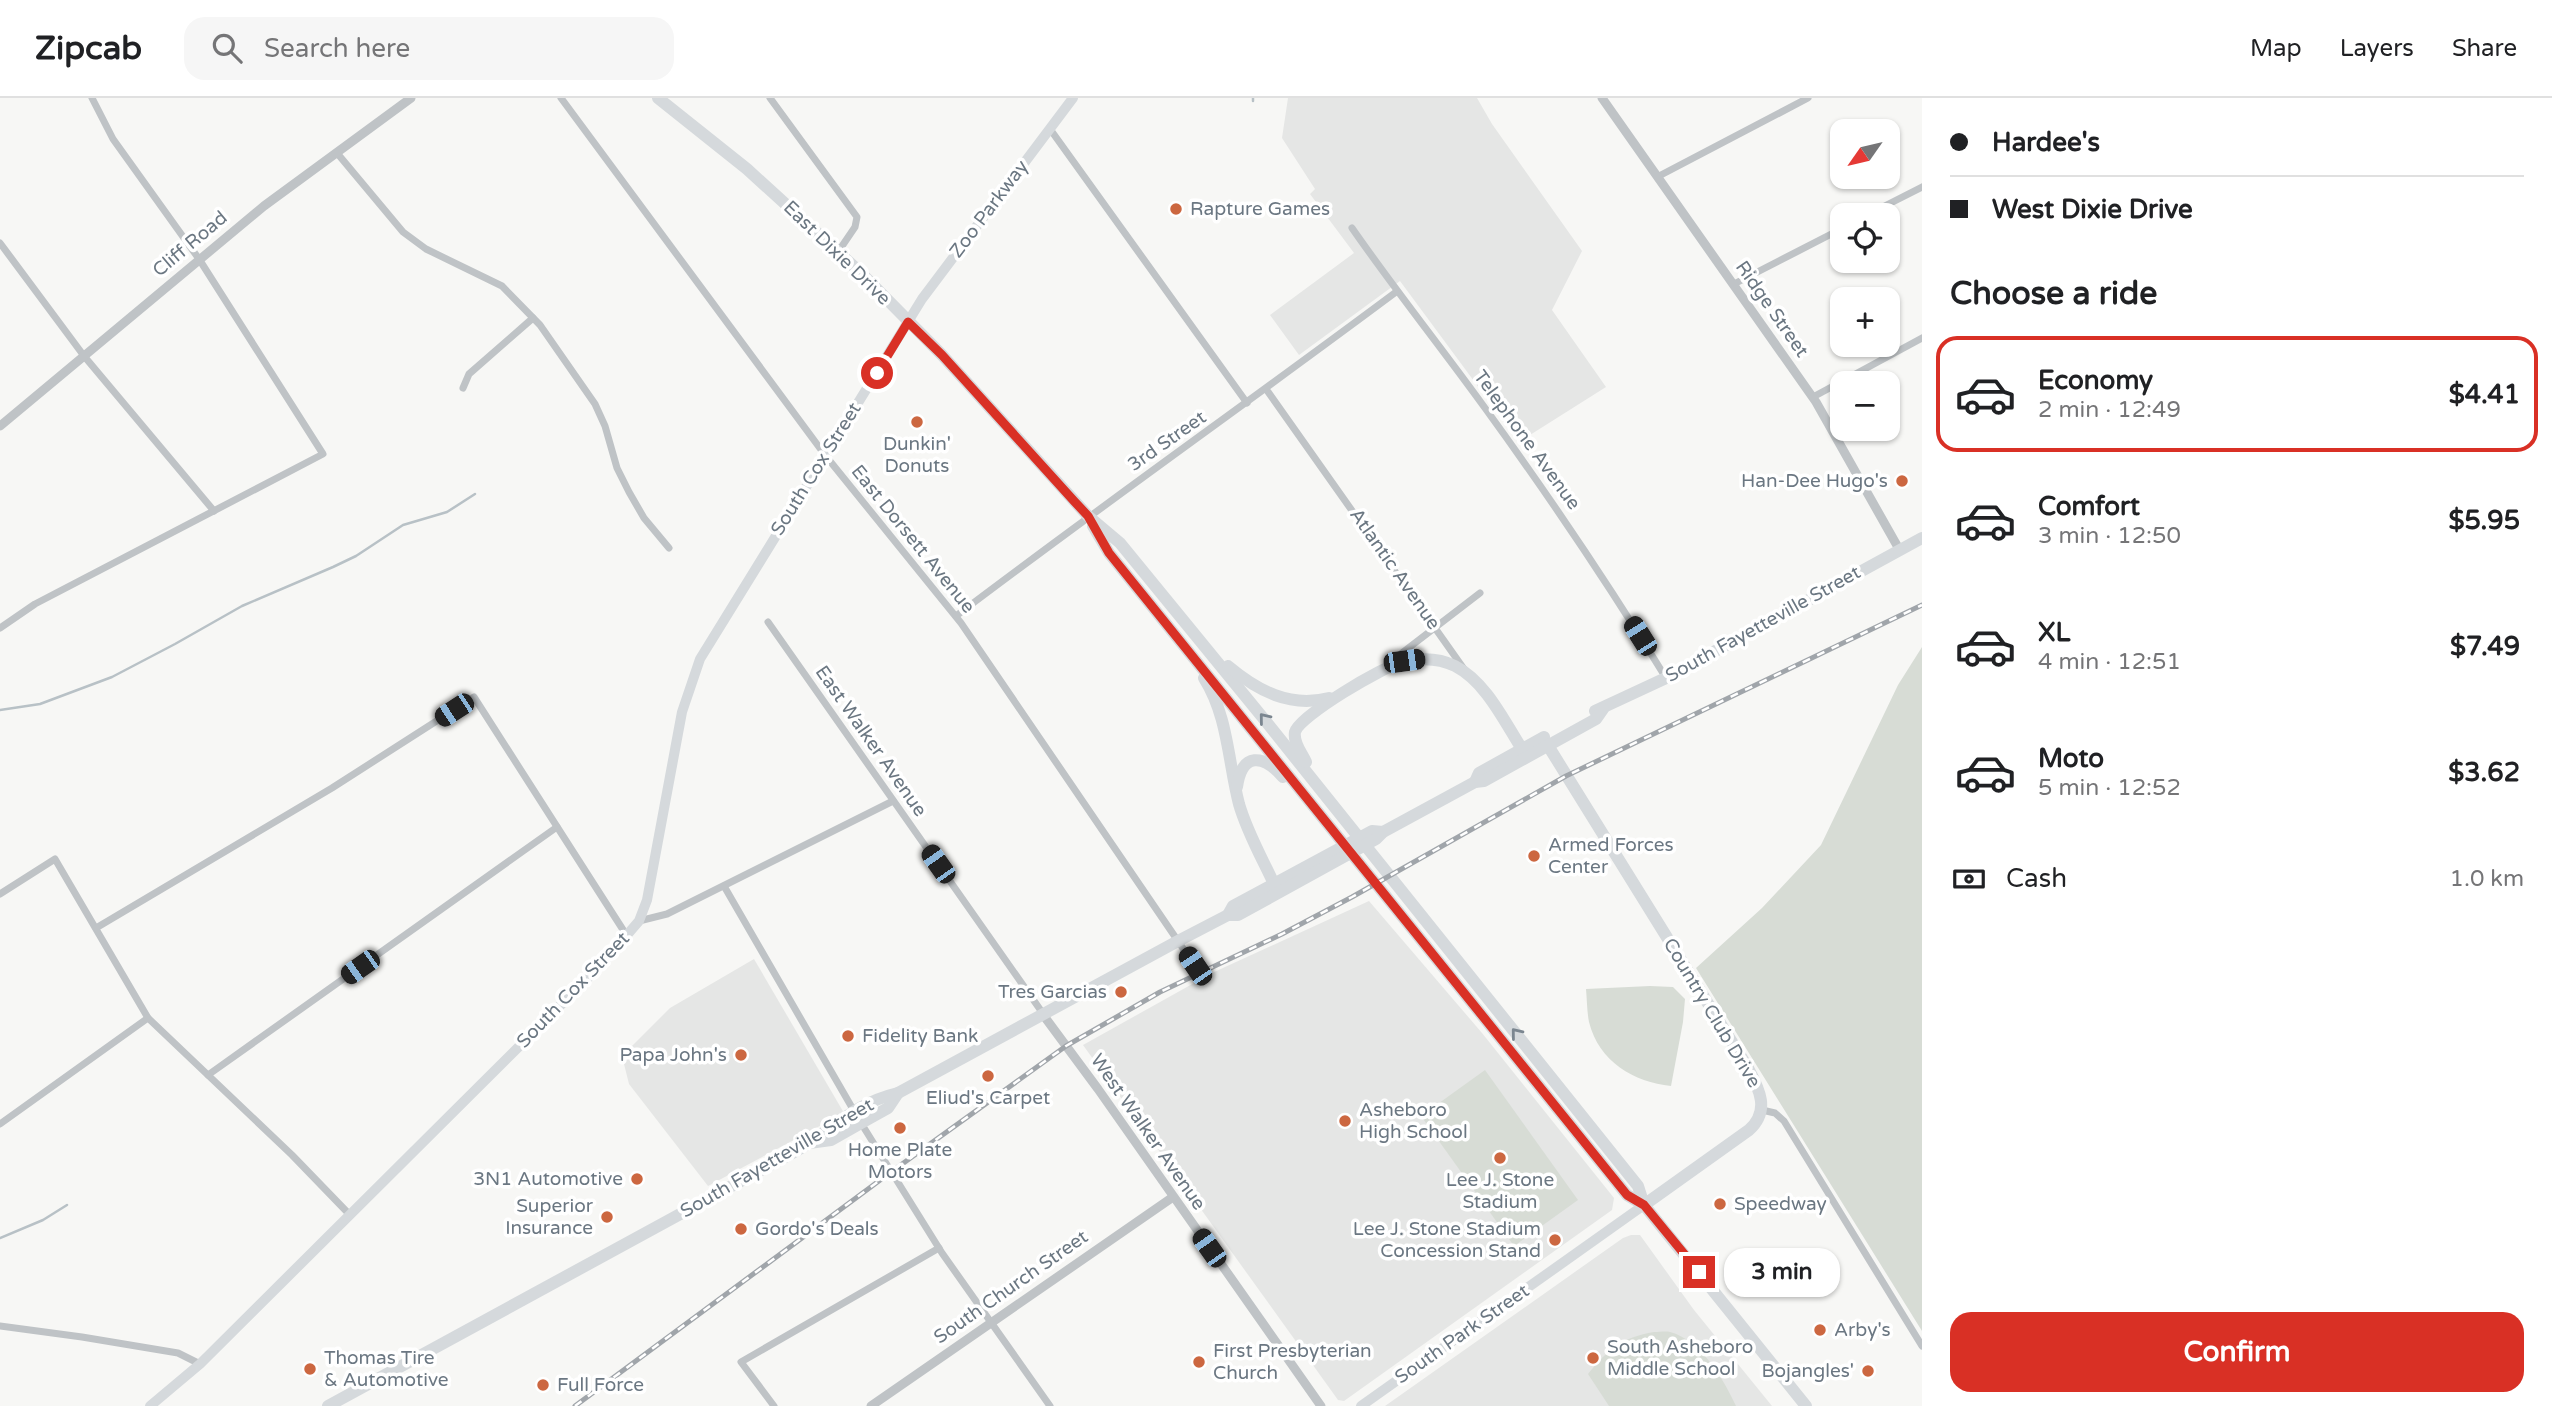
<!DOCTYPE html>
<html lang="en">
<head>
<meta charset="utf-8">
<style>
	:root { --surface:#fff; --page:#f6f6f6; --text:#202124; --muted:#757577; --line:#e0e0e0; --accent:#d93025 }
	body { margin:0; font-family:"Varela Round",sans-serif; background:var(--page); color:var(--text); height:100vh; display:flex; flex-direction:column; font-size:26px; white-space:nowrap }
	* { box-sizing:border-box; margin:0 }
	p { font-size:23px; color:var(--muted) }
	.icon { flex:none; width:38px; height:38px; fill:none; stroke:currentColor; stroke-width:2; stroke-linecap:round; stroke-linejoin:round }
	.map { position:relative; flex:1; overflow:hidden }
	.drawer { display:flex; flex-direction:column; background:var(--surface); width:630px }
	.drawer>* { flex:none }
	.hud { display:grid; align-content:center; height:154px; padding:0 28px; background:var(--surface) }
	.needle { width:46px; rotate:236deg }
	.tools { position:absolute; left:1830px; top:21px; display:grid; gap:14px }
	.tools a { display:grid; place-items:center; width:70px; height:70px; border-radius:14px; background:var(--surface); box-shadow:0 2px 5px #0004; font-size:35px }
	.end { position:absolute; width:32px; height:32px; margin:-16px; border:9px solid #d93025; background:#fff; box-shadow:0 0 0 4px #fff }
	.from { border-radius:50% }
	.bubble { position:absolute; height:49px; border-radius:21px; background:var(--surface); box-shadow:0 2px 5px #0004; font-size:23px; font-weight:700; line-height:49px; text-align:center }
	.car { position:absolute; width:21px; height:42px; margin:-21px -10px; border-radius:9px; box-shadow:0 0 5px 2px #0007; background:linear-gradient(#222 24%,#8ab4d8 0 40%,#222 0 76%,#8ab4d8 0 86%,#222 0) }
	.hud b { display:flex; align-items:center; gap:24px; height:66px; font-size:26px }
	.hud b+b { border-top:2px solid var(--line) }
	.hud i { width:18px; height:18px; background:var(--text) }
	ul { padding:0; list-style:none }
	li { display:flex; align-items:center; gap:21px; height:116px; margin:0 14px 10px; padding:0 14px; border:4px solid transparent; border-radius:21px }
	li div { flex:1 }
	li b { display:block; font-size:26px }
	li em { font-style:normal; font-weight:700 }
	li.active { border-color:var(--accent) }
	li>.icon { width:63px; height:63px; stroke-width:1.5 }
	h2 { padding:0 28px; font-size:32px; line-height:84px }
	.pay { display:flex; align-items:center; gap:18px; height:77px; padding:0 28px; font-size:26px }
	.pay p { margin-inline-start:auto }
	.primary-button { display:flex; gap:14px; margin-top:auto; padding:14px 28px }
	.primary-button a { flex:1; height:80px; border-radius:21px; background:var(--accent); color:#fff; font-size:28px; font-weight:700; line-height:80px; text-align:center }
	header { display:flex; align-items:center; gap:42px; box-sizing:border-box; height:98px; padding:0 35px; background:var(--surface); border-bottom:2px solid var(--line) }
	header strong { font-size:33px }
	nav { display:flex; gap:38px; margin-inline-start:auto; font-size:24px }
	.search { width:490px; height:63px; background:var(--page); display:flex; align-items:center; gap:18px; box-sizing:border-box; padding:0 24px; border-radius:21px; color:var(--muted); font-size:26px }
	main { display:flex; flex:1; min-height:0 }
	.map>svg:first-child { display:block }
	.built { fill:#e5e6e5 }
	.green { fill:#d7dcd5 }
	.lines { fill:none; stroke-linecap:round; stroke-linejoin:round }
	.stream { stroke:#b8c1c6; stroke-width:2.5 }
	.minor { stroke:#bfc3c6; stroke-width:7 }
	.tertiary { stroke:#bfc3c6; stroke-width:9 }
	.secondary { stroke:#d5d9dc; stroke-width:10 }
	.primary { stroke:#d5d9dc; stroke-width:12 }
	.rail-casing { stroke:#a0a5aa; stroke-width:5 }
	.rail { stroke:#fff; stroke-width:2.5; stroke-dasharray:8; stroke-linecap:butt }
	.oneway { stroke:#7b8690 }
	.route { stroke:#d93025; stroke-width:9 }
	.poi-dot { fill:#cc6740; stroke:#fff; stroke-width:2.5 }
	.labels { text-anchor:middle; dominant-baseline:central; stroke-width:7; stroke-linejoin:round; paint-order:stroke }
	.street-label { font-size:19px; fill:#6b7782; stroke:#fff }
	.poi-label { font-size:19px; fill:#6b7782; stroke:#fff; text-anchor:start }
</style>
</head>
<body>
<header>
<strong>Zipcab</strong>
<div class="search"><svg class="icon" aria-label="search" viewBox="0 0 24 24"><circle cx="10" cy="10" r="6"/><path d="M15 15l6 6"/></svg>Search here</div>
<nav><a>Map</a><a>Layers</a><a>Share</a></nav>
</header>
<main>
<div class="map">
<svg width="1922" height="1308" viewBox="0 0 1922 1308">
	<rect width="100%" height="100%" fill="#f7f7f5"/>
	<g class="built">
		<path d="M 1288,0 L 1477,0 L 1492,26 L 1582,153 L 1552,212 L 1606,289 L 1519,344 L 1400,183 L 1299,257 L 1270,217 L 1354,155 L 1310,96 L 1315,91 L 1282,40 Z"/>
		<path d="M 1369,803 L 1482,935 L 1614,1100 L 1612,1112 L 1344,1303 L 1338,1302 L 1083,947 L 1212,875 Z"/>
		<path d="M 754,861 L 844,1015 L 708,1088 L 629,986 L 622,958 L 670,910 Z"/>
		<path d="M 1631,1137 L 1640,1137 L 1694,1212 L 1772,1308 L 1385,1308 L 1623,1140 Z"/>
	</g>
	<g class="green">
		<path d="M 1922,549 L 1922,1233 L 1696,870 L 1762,810 L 1821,747 L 1898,587 Z"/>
		<path d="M 1650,888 L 1673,889 L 1685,901 L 1683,924 L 1671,988 C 1634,984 1599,964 1589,924 C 1587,914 1587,902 1586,891 Z"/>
		<path d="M 1485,972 L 1578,1102 L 1514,1148 L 1421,1018 Z"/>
		<path d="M 1654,1234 C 1659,1234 1666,1233 1670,1234 C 1701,1242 1724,1282 1736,1308 L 1609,1308 L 1588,1276 C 1607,1252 1623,1239 1654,1234 Z"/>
	</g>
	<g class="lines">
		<g class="stream">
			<path d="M 1253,3 L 1253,0"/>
			<path d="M 0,612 L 40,606 L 112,579 L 175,546 L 242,508 L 333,469 L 356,458 L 403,427 L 447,414 L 475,396"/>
			<path d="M 0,1140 L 43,1122 L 67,1107"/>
		</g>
		<g class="minor">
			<path d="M 561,0 L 825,357 L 961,525 L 1195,868"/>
			<path d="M 770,0 L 857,119 L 855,129 L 838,154"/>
			<path d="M 1050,31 L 1247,305"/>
			<path d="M 337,55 L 403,134 L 426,151 L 502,188 L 540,227 L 595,306 L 605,328 L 617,370 L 629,394 L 644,420 L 669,450"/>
			<path d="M 1659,78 L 1808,0"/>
			<path d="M 1867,117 L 1922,89"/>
			<path d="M 1352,130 C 1395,192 1441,249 1485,310 C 1549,398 1609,487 1666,580"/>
			<path d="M 0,145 L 84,258 L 214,413"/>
			<path d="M 1734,186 L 1843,130"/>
			<path d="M 463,290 L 469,276 L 533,220"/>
			<path d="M 1266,291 L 1464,571"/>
			<path d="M 1813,299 L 1922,240"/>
			<path d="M 956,518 C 1101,408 1250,303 1396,194"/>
			<path d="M 768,524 L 1044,917"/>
			<path d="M 0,530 L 35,506 L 323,356 L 199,161 L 113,41 L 92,0"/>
			<path d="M 1391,567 L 1398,558 L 1480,495"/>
			<path d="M 724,788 L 854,1013"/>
			<path d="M 0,796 L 55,761 L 148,920 L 292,1057 L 350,1117"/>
			<path d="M 639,823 L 667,816 L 893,703"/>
			<path d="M 96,830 L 332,690 L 474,599 L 627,838"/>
			<path d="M 208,977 L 557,729"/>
			<path d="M 1762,1012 L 1775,1015 L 1784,1023 L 1922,1248"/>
			<path d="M 861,1025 L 942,1155 L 1050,1308"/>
			<path d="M 0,1026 L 148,920"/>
			<path d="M 0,1228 L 82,1239 L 178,1255 L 200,1266"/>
			<path d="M 774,1308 L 741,1264 L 939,1150"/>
		</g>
		<g class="tertiary">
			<path d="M 1602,0 L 1816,304 L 1899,451"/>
			<path d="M 0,328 L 264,108 L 411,0"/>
			<path d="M 1044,918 L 1098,991 L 1321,1308"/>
			<path d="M 871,1308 L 1173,1099"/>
		</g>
		<g class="secondary">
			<path d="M 150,1308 L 200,1266 L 602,866 L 639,823 L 647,802 L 682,614 L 700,561 L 922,201 L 1073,0"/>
			<path d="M 1361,1308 L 1644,1107"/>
		</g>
		<g class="primary">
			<path d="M 658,0 L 747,71 L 861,175 L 942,257 L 1088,418 L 1120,445 L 1268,626 L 1638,1088 L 1644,1107 L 1806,1308"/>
			<path d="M 1093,428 L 1109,455 L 1627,1097 L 1644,1107"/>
			<path d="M 1228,568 C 1258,593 1290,610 1329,600"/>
			<path d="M 1204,580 C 1228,618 1228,663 1239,706 C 1247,734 1262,760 1274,786"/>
			<path d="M 1595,613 L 1666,580 L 1922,440"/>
			<path d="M 1547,646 L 1748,970 C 1760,992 1770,1013 1749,1032 L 1644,1107"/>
			<path d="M 1306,664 C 1302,655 1293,645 1295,634 C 1299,618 1384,568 1402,564 C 1419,560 1439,560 1455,568 C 1486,584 1504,623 1522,651"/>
			<path d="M 1475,684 L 1479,675 L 1544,639"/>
			<path d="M 1237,689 C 1242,654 1263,656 1283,679"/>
			<path d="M 1228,817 L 1233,808 L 1372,733 L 1383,734"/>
			<path d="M 809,1045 L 831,1042 L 861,1025 L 888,1010 L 898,995"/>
			<path d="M 328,1308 L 761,1072 C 777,1063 794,1055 809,1045 C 840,1024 860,1004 898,995 L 1178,843 L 1228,817 L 1238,817 L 1376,741 L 1383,734 L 1475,684 L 1484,683 L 1596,621 L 1603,611"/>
		</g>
		<g class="rail-casing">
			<path id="rail" d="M 575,1308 L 891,1074 L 1066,948 L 1160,894 L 1282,836 L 1352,799 L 1566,678 L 1922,507"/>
		</g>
		<use href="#rail" class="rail"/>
	</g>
	<defs><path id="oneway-chevron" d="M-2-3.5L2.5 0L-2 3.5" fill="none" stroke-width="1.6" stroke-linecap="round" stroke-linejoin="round" transform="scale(1.75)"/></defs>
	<g class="oneway">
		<use href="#oneway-chevron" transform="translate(1264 620) rotate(-129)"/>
		<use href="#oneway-chevron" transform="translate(1516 935) rotate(-129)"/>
	</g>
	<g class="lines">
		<path class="route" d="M 877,275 L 908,224 L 942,257 L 1074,403 L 1088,418 L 1109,455 L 1627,1097 L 1644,1107 L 1699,1174"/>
	</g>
	<g class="poi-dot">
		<circle cx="1176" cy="111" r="7"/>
		<circle cx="917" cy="324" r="7"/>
		<circle cx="1902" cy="383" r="7"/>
		<circle cx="1534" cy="758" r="7"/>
		<circle cx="1121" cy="894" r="7"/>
		<circle cx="848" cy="938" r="7"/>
		<circle cx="741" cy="957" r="7"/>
		<circle cx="988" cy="978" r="7"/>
		<circle cx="1345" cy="1023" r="7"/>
		<circle cx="900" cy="1030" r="7"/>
		<circle cx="1500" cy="1060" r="7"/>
		<circle cx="637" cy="1081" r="7"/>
		<circle cx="1720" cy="1106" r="7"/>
		<circle cx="607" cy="1119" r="7"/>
		<circle cx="741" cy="1131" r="7"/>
		<circle cx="1555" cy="1142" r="7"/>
		<circle cx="1820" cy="1232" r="7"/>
		<circle cx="1593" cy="1260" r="7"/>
		<circle cx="1199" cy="1264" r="7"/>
		<circle cx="310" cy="1271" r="7"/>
		<circle cx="1868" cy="1273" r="7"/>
		<circle cx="543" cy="1287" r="7"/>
	</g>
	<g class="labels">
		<g class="street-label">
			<text transform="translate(989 111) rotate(-53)">Zoo Parkway</text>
			<text transform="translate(190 146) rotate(-40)">Cliff Road</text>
			<text transform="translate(837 155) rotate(44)">East Dixie Drive</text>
			<text transform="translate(1772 211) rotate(55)">Ridge Street</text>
			<text transform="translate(1527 342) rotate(54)">Telephone Avenue</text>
			<text transform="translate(1167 343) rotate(-35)">3rd Street</text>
			<text transform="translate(816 371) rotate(-58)">South Cox Street</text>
			<text transform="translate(913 441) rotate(51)">East Dorsett Avenue</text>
			<text transform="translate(1395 471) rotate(55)">Atlantic Avenue</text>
			<text transform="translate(1763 526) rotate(-29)">South Fayetteville Street</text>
			<text transform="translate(871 643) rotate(55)">East Walker Avenue</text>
			<text transform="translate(573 892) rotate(-46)">South Cox Street</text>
			<text transform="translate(1712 915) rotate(59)">Country Club Drive</text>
			<text transform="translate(1148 1034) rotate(55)">West Walker Avenue</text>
			<text transform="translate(777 1060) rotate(-30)">South Fayetteville Street</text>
			<text transform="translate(1011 1189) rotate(-35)">South Church Street</text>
			<text transform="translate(1462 1236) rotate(-35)">South Park Street</text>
		</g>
		<g class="poi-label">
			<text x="1190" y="111">Rapture Games</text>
			<text x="917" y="346" text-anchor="middle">Dunkin'<tspan x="917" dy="22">Donuts</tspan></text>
			<text x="1888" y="383" text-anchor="end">Han-Dee Hugo's</text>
			<text x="1548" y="747">Armed Forces<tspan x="1548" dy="22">Center</tspan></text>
			<text x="1107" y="894" text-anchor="end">Tres Garcias</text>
			<text x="862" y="938">Fidelity Bank</text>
			<text x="727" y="957" text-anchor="end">Papa John's</text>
			<text x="988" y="1000" text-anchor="middle">Eliud's Carpet</text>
			<text x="1359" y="1012">Asheboro<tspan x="1359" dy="22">High School</tspan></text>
			<text x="900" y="1052" text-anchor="middle">Home Plate<tspan x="900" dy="22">Motors</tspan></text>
			<text x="623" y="1081" text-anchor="end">3N1 Automotive</text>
			<text x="1500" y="1082" text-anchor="middle">Lee J. Stone<tspan x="1500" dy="22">Stadium</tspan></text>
			<text x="1734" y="1106">Speedway</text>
			<text x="593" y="1108" text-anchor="end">Superior<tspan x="593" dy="22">Insurance</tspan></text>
			<text x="755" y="1131">Gordo's Deals</text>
			<text x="1541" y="1131" text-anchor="end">Lee J. Stone Stadium<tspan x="1541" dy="22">Concession Stand</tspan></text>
			<text x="1834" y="1232">Arby's</text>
			<text x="1607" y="1249">South Asheboro<tspan x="1607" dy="22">Middle School</tspan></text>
			<text x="1213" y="1253">First Presbyterian<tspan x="1213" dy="22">Church</tspan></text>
			<text x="324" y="1260">Thomas Tire<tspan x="324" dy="22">&amp; Automotive</tspan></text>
			<text x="1854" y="1273" text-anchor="end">Bojangles'</text>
			<text x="557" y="1287">Full Force</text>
		</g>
	</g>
</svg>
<div class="tools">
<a><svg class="needle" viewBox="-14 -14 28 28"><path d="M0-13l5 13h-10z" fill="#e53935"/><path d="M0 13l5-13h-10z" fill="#757577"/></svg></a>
<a><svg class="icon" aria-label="locate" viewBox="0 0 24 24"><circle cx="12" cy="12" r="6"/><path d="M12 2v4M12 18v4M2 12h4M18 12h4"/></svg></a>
<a>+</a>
<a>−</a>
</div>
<i class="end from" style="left:877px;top:275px"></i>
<i class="end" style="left:1699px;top:1174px"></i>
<div class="bubble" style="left:1724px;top:1150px;width:116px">3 min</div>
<i class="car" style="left:1640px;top:538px;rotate:328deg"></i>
<i class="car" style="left:1404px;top:563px;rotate:82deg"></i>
<i class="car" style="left:454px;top:612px;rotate:237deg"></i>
<i class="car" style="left:938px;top:766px;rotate:325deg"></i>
<i class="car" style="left:1195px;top:868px;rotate:326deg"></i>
<i class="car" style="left:360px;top:869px;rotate:235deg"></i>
<i class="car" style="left:1209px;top:1150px;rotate:325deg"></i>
</div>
<section class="drawer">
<div class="hud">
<b><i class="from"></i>Hardee's</b>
<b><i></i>West Dixie Drive</b>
</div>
<h2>Choose a ride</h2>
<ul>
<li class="active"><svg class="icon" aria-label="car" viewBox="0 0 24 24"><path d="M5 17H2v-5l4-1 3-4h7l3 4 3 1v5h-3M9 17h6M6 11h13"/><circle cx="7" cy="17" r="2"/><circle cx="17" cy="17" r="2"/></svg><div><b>Economy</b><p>2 min · 12:49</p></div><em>$4.41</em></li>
<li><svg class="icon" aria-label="car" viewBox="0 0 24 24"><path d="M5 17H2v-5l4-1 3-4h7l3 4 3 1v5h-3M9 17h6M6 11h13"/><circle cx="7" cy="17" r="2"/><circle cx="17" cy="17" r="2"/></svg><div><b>Comfort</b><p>3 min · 12:50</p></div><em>$5.95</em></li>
<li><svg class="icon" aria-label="car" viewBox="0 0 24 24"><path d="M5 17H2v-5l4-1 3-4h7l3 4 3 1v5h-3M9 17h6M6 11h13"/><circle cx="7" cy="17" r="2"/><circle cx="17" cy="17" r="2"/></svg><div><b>XL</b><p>4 min · 12:51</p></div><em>$7.49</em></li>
<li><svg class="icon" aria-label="car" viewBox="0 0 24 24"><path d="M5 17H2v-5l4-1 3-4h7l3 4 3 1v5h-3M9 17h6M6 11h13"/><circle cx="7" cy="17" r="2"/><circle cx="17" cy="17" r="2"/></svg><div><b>Moto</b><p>5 min · 12:52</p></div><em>$3.62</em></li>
</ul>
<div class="pay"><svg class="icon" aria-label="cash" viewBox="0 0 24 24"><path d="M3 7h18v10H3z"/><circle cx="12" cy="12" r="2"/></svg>Cash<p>1.0 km</p></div>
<div class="primary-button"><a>Confirm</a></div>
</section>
</main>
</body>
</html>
